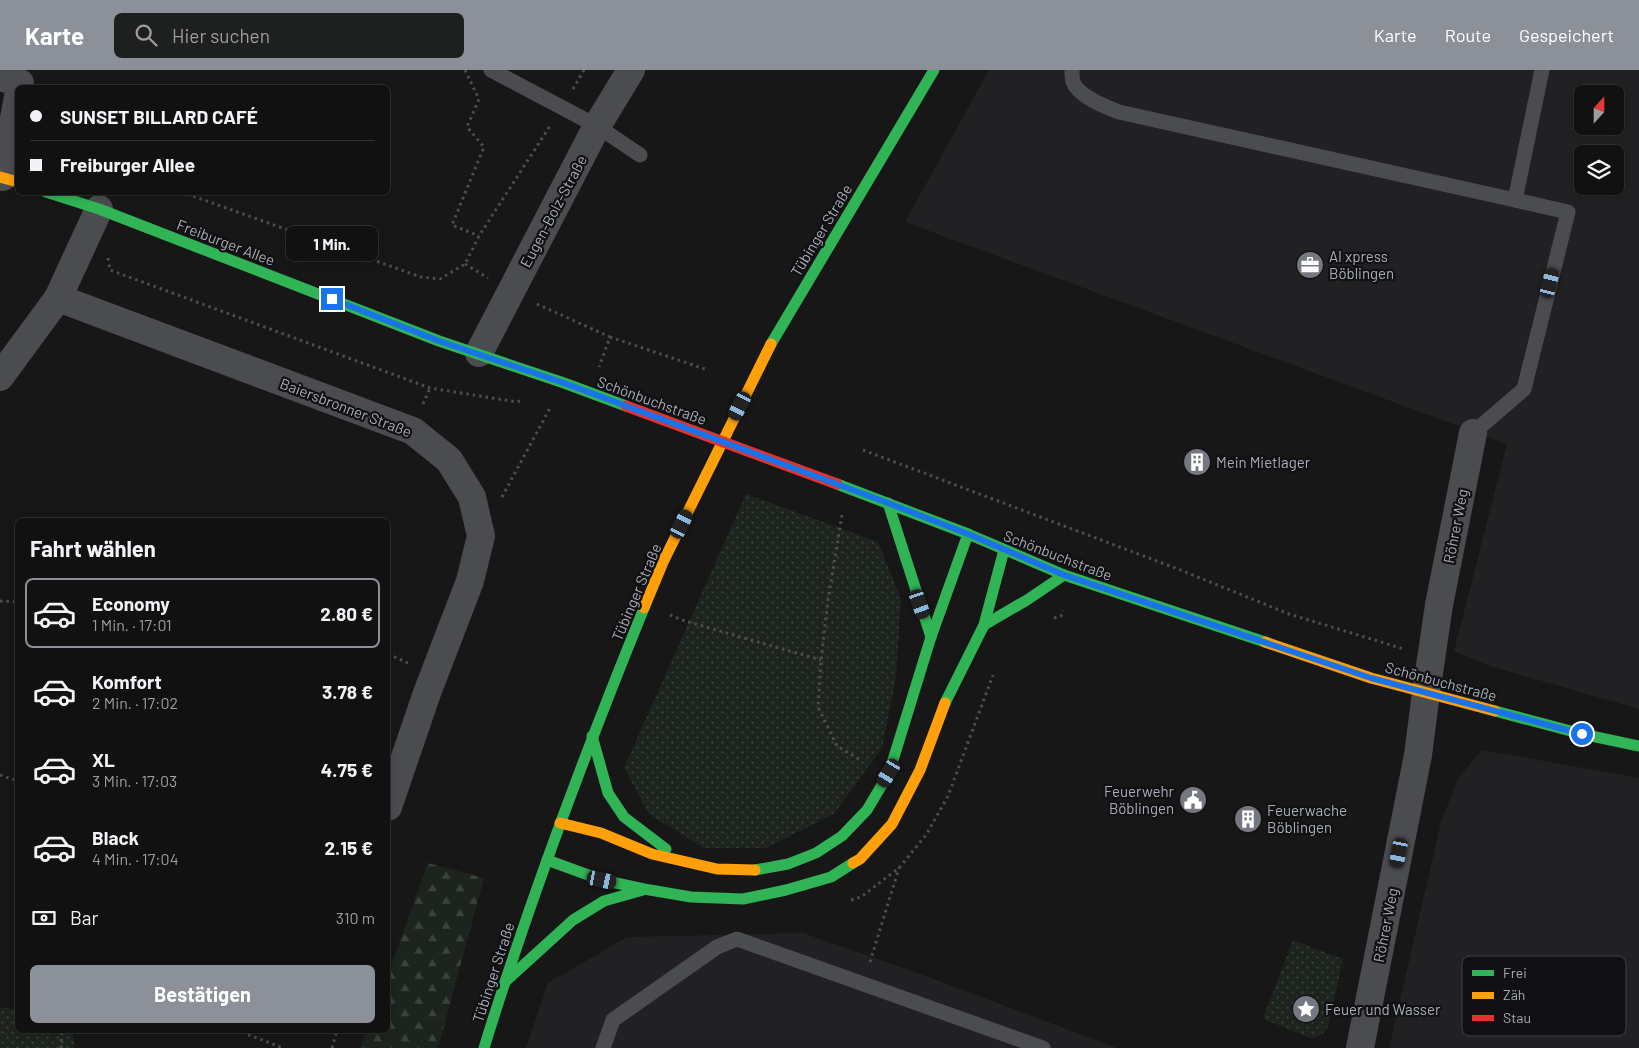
<!DOCTYPE html>
<html lang="de">
<head>
<meta charset="utf-8">
<style>
	:root { --surface:#111; --page:#1e1f1f; --text:#f1f3f6; --muted:#9c9d9f; --line:#303131; --accent:#8c9099 }
	body { margin:0; font-family:Barlow,sans-serif; background:var(--page); color:var(--text); height:100vh; display:flex; flex-direction:column; font-size:19px; white-space:nowrap }
	* { box-sizing:border-box; margin:0 }
	p { font-size:16px; color:var(--muted) }
	.icon { flex:none; width:28px; height:28px; fill:none; stroke:currentColor; stroke-width:2; stroke-linecap:round; stroke-linejoin:round }
	.map { position:relative; flex:1; overflow:hidden }
	.side { position:absolute; left:15px; top:448px; width:375px; height:515px; display:flex; flex-direction:column; background:var(--surface); border-radius:8px; box-shadow:0 2px 8px #0003,0 0 0 1px var(--line) }
	.side>* { flex:none }
	.hud { position:absolute; left:15px; top:15px; width:375px; height:110px; border-radius:8px; box-shadow:0 2px 8px #0003,0 0 0 1px var(--line); display:grid; align-content:center; height:110px; padding:0 15px; background:var(--surface) }
	.needle { width:32px; rotate:21deg }
	.tools { position:absolute; left:1574px; top:15px; display:grid; gap:10px }
	.tools a { display:grid; place-items:center; width:50px; height:50px; border-radius:8px; background:var(--surface); box-shadow:0 2px 8px #0003,0 0 0 1px var(--line); font-size:25px }
	.end { position:absolute; width:22px; height:22px; margin:-11px; border:6px solid #1a73e8; background:#fff; box-shadow:0 0 0 2px #fff }
	.from { border-radius:50% }
	.bubble { position:absolute; height:35px; border-radius:8px; background:var(--surface); box-shadow:0 2px 8px #0003,0 0 0 1px var(--line); font-size:16px; font-weight:700; line-height:35px; text-align:center }
	.car { position:absolute; width:15px; height:30px; margin:-15px -8px; border-radius:6px; box-shadow:0 0 4px 1px #0007; background:linear-gradient(#222 24%,#8ab4d8 0 40%,#222 0 76%,#8ab4d8 0 86%,#222 0) }
	.hud b { display:flex; align-items:center; gap:18px; height:48px; font-size:19px }
	.hud b+b { border-top:1px solid var(--line) }
	.hud i { width:12px; height:12px; background:var(--text) }
	ul { padding:0; list-style:none }
	li { display:flex; align-items:center; gap:15px; height:70px; margin:0 10px 8px; padding:0 5px; border:2px solid transparent; border-radius:8px }
	li div { flex:1 }
	li b { display:block; font-size:19px }
	li em { font-style:normal; font-weight:700 }
	li.current { border-color:var(--accent) }
	li>.icon { width:45px; height:45px; stroke-width:1.5 }
	h2 { padding:0 15px; font-size:22px; line-height:60px }
	.pay { display:flex; align-items:center; gap:12px; height:55px; padding:0 15px; font-size:19px }
	.pay p { margin-inline-start:auto }
	.primary-button { display:flex; gap:10px; margin-top:auto; padding:10px 15px }
	.primary-button a { flex:1; height:58px; border-radius:8px; background:var(--accent); color:#fff; font-size:20px; font-weight:700; line-height:58px; text-align:center }
	header { display:flex; align-items:center; gap:30px; box-sizing:border-box; height:70px; padding:0 25px; background:var(--accent); color:#fff }
	header strong { font-size:24px }
	nav { display:flex; gap:28px; margin-inline-start:auto; font-size:18px }
	.search { width:350px; height:45px; background:var(--page); display:flex; align-items:center; gap:12px; box-sizing:border-box; padding:0 18px; border-radius:8px; color:var(--muted); font-size:19px }
	.map>svg:first-child { display:block }
	.built { fill:#212123; fill-rule:evenodd }
	.grass { fill:url(#grass-dots) }
	.forest { fill:url(#forest-firs) }
	.lines { fill:none; stroke-linecap:round; stroke-linejoin:round }
	.path { stroke:#4d4e52; stroke-width:3; stroke-dasharray:2.5 4; stroke-linecap:butt }
	.lane { stroke:#4b4c50; stroke-width:15 }
	.street { stroke:#4b4c50; stroke-width:28 }
	.fast { stroke:#30b455; stroke-width:11 }
	.slow { stroke:#ff9f0a; stroke-width:11 }
	.jam { stroke:#e5322d; stroke-width:11 }
	.route { stroke:#1a73e8; stroke-width:6 }
	.labels { text-anchor:middle; dominant-baseline:central; stroke-width:4.5; stroke-linejoin:round; paint-order:stroke }
	.street-label { font-size:15px; fill:#a8adb8; stroke:#111113 }
	.poi-label { font-size:15px; fill:#a8adb8; stroke:#111113; text-anchor:start }
	.key { fill:#111113; stroke:#3e4045; stroke-width:1 }
	.key-label { font-size:14px; fill:#a8adb8 }
</style>
</head>
<body>
<header>
<strong>Karte</strong>
<div class="search"><svg class="icon" aria-label="search" viewBox="0 0 24 24"><circle cx="10" cy="10" r="6"/><path d="M15 15l6 6"/></svg>Hier suchen</div>
<nav><a>Karte</a><a>Route</a><a>Gespeichert</a></nav>
</header>
<div class="map">
<svg width="1639" height="978" viewBox="0 0 1639 978">
	<defs>
		<pattern id="grass-dots" width="8" height="8" patternUnits="userSpaceOnUse" patternTransform="scale(1.25)"><rect width="8" height="8" fill="#1d241e"/><path d="M2 2h.1M6 6h.1" fill="none" stroke="#3b413d" stroke-width="1.8" stroke-linecap="round"/></pattern>
		<pattern id="forest-firs" width="22" height="20" patternUnits="userSpaceOnUse" patternTransform="scale(1.25)"><rect width="22" height="20" fill="#1d241e"/><path d="M5 1l3.5 6h-7zM16 11l3.5 6h-7z" fill="#3b413d"/></pattern>
	</defs>
	<rect width="100%" height="100%" fill="#171717"/>
	<g class="built">
		<path d="M 989,0 L 1639,0 L 1639,639 L 1490,596 L 1454,581 L 1507,374 L 905,152 ZM 1582,24 L 1615,24 L 1615,56 L 1582,56 ZM 1582,84 L 1615,84 L 1615,116 L 1582,116 Z"/>
		<path d="M 1482,680 L 1639,708 L 1639,978 L 1389,978 L 1441,752 L 1458,708 Z"/>
		<path d="M 803,863 L 923,905 L 1117,978 L 526,978 L 548,913 L 627,867 Z"/>
	</g>
	<g class="grass">
		<path d="M 746,424 L 878,472 L 901,529 L 896,607 L 882,678 L 834,744 L 766,778 L 704,778 L 649,744 L 624,698 Z"/>
		<path d="M 1293,870 L 1343,889 L 1328,957 L 1321,965 L 1311,968 L 1263,949 Z"/>
		<path d="M 0,937 L 17,940 L 18,960 L 73,960 L 74,978 L 0,978 Z"/>
	</g>
	<path class="forest" d="M 428,793 L 484,808 L 438,978 L 360,978 L 367,960 L 388,960 L 388,904 Z"/>
	<g class="lines">
		<g class="path">
			<path d="M 465,0 L 479,29 L 467,57 L 484,77 L 452,155 L 479,166"/>
			<path d="M 573,19 L 584,0"/>
			<path d="M 181,122 L 421,207 L 440,209 L 465,194 L 479,166 L 550,56"/>
			<path d="M 108,188 L 110,200 L 430,318 L 517,332 L 522,330"/>
			<path d="M 465,194 L 488,208"/>
			<path d="M 537,234 L 610,267 L 599,297"/>
			<path d="M 610,267 L 705,299"/>
			<path d="M 423,334 L 430,318"/>
			<path d="M 863,380 L 1178,499 L 1289,544 L 1404,579"/>
			<path d="M 502,427 L 550,338"/>
			<path d="M 842,445 L 828,530 L 821,590 L 818,637 L 837,676 L 862,691"/>
			<path d="M 0,531 L 18,532"/>
			<path d="M 670,545 L 685,551 L 821,590"/>
			<path d="M 1054,548 L 1061,546 L 1063,540"/>
			<path d="M 388,584 L 408,593"/>
			<path d="M 0,705 L 18,711"/>
			<path d="M 851,830 L 861,827 L 899,798 L 926,765 L 948,726 L 993,605"/>
			<path d="M 870,892 L 899,798"/>
			<path d="M 236,960 L 283,978"/>
			<path d="M 61,978 L 62,960"/>
			<path d="M 332,978 L 337,960"/>
		</g>
		<g class="lane">
			<path d="M 491,0 L 597,56 L 640,85"/>
			<path d="M 1072,0 C 1072,4 1072,8 1073,12 C 1078,26 1106,37 1119,42 L 1515,130"/>
			<path d="M 1473,363 L 1524,319 L 1568,142 L 1515,130 L 1542,0"/>
			<path d="M 603,978 L 613,950 L 717,877 L 737,869 L 1043,978"/>
		</g>
		<g class="street">
			<path d="M 0,7 L 20,13"/>
			<path d="M 3,107 L 18,27"/>
			<path d="M 58,228 L 413,361 L 449,390 L 472,427 L 481,466 L 470,511 L 427,623 L 388,737"/>
			<path d="M 479,283 L 597,56 L 631,0"/>
			<path d="M 0,307 L 58,228 L 99,139"/>
			<path d="M 1360,978 L 1418,685 L 1426,623 L 1439,535 L 1473,363"/>
		</g>
		<g class="fast">
			<path d="M 46,122 L 99,139 L 439,271 L 564,313 L 626,336"/>
			<path d="M 771,274 L 934,0"/>
			<path d="M 837,414 L 968,464 L 1064,505 L 1265,572"/>
			<path d="M 888,433 L 931,567"/>
			<path d="M 984,555 L 1027,530 L 1064,505"/>
			<path d="M 945,633 L 984,555 L 1004,480"/>
			<path d="M 1495,641 L 1582,664 L 1639,676"/>
			<path d="M 592,666 L 608,723 L 624,747 L 666,779"/>
			<path d="M 547,790 L 602,810 L 644,819 L 691,827 L 743,829 L 786,820 L 831,807 L 853,793"/>
			<path d="M 755,800 L 788,794 L 816,783 L 842,766 L 867,740 L 889,703 L 931,567 L 968,464"/>
			<path d="M 506,911 L 573,850 L 604,831 L 643,820"/>
			<path d="M 484,978 C 530,829 585,683 644,538"/>
		</g>
		<g class="slow">
			<path d="M 0,107 L 18,112"/>
			<path d="M 644,538 L 664,490 L 771,274"/>
			<path d="M 1265,572 L 1371,608 L 1495,641"/>
			<path d="M 560,753 L 601,763 L 652,784 L 717,799 L 755,800"/>
			<path d="M 853,793 L 860,789 L 892,754 L 920,700 L 945,633"/>
		</g>
		<path class="jam" d="M 626,336 L 837,414"/>
	</g>
	<g class="lines">
		<path class="route" d="M 332,229 L 439,271 L 564,313 L 888,433 L 968,464 L 1064,505 L 1371,608 L 1582,664"/>
	</g>
	<defs>
		<g id="office-disc" transform="scale(1.4375)"><circle r="9.5" fill="#757880" stroke="#111113"/><path d="M-6-3h4V-5.5h4V-3h4V5H-6ZM-1-4.5V-3h2v-1.5ZM-6 0V1H6V0Z" fill="#fff"/></g>
		<g id="building-disc" transform="scale(1.4375)"><circle r="9.5" fill="#757880" stroke="#111113"/><path d="M-4-6H4V6H1V3H-1V6H-4ZM-2.5-4.3h1.7v1.8h-1.7ZM.8-4.3h1.7v1.8H.8ZM-2.5-1h1.7V.8h-1.7ZM.8-1h1.7V.8H.8Z" fill="#fff"/></g>
		<g id="civic-disc" transform="scale(1.4375)"><circle r="9.5" fill="#757880" stroke="#111113"/><path d="M-.6-6.5H3V-4.5H.6V-3L4-1V1h2V6H-6V1h2V-1L-.6-3ZM-1.2 2.5V6h2.4V2.5Z" fill="#fff"/></g>
		<g id="sight-disc" transform="scale(1.4375)"><circle r="9.5" fill="#757880" stroke="#111113"/><path d="M0-6L1.8-2.2L6-1.7L2.9 1.2L3.7 5.4L0 3.3L-3.7 5.4L-2.9 1.2L-6-1.7L-1.8-2.2Z" fill="#fff"/></g>
	</defs>
	<g fill-rule="evenodd">
		<use href="#office-disc" x="1310" y="195"/>
		<use href="#building-disc" x="1197" y="392"/>
		<use href="#civic-disc" x="1193" y="730"/>
		<use href="#building-disc" x="1248" y="749"/>
		<use href="#sight-disc" x="1306" y="939"/>
	</g>
	<g class="labels">
		<g class="street-label">
			<text transform="translate(553 141) rotate(-62)">Eugen-Bolz-Straße</text>
			<text transform="translate(821 160) rotate(-59)">Tübinger Straße</text>
			<text transform="translate(226 172) rotate(21)">Freiburger Allee</text>
			<text transform="translate(652 330) rotate(20)">Schönbuchstraße</text>
			<text transform="translate(346 337) rotate(21)">Baiersbronner Straße</text>
			<text transform="translate(1455 456) rotate(-79)">Röhrer Weg</text>
			<text transform="translate(1058 485) rotate(21)">Schönbuchstraße</text>
			<text transform="translate(636 522) rotate(-67)">Tübinger Straße</text>
			<text transform="translate(1441 611) rotate(15)">Schönbuchstraße</text>
			<text transform="translate(1385 855) rotate(-79)">Röhrer Weg</text>
			<text transform="translate(493 902) rotate(-72)">Tübinger Straße</text>
		</g>
		<g class="poi-label">
			<text x="1329" y="186">AI xpress<tspan x="1329" dy="17">Böblingen</tspan></text>
			<text x="1216" y="392">Mein Mietlager</text>
			<text x="1174" y="721" text-anchor="end">Feuerwehr<tspan x="1174" dy="17">Böblingen</tspan></text>
			<text x="1267" y="740">Feuerwache<tspan x="1267" dy="17">Böblingen</tspan></text>
			<text x="1325" y="939">Feuer und Wasser</text>
		</g>
	</g>
	<rect x="1462" y="886" width="164" height="80" rx="8" class="key"/>
	<rect x="1472" y="900" width="22" height="6" fill="#30b455"/>
	<rect x="1472" y="922" width="22" height="7" fill="#ff9f0a"/>
	<rect x="1472" y="945" width="22" height="6" fill="#e5322d"/>
	<g class="key-label">
		<text x="1503" y="908">Frei</text>
		<text x="1503" y="930">Zäh</text>
		<text x="1503" y="953">Stau</text>
	</g>
</svg>
<div class="tools">
<a><svg class="needle" viewBox="-14 -14 28 28"><path d="M0-13l5 13h-10z" fill="#e53935"/><path d="M0 13l5-13h-10z" fill="#9c9d9f"/></svg></a>
<a><svg class="icon" aria-label="layers" viewBox="0 0 24 24"><path d="M12 4l9 5-9 5-9-5zM3 14l9 5 9-5"/></svg></a>
</div>
<i class="end from" style="left:1582px;top:664px"></i>
<i class="end" style="left:332px;top:229px"></i>
<div class="bubble" style="left:286px;top:156px;width:92px">1 Min.</div>
<i class="car" style="left:1550px;top:213px;rotate:14deg"></i>
<i class="car" style="left:740px;top:336px;rotate:207deg"></i>
<i class="car" style="left:682px;top:454px;rotate:26deg"></i>
<i class="car" style="left:920px;top:534px;rotate:161deg"></i>
<i class="car" style="left:889px;top:703px;rotate:211deg"></i>
<i class="car" style="left:1399px;top:783px;rotate:191deg"></i>
<i class="car" style="left:602px;top:810px;rotate:102deg"></i>
<div class="hud">
<b><i class="from"></i>SUNSET BILLARD CAFÉ</b>
<b><i></i>Freiburger Allee</b>
</div>
<section class="side">
<h2>Fahrt wählen</h2>
<ul>
<li class="current"><svg class="icon" aria-label="car" viewBox="0 0 24 24"><path d="M5 17H2v-5l4-1 3-4h7l3 4 3 1v5h-3M9 17h6M6 11h13"/><circle cx="7" cy="17" r="2"/><circle cx="17" cy="17" r="2"/></svg><div><b>Economy</b><p>1 Min. · 17:01</p></div><em>2.80 €</em></li>
<li><svg class="icon" aria-label="car" viewBox="0 0 24 24"><path d="M5 17H2v-5l4-1 3-4h7l3 4 3 1v5h-3M9 17h6M6 11h13"/><circle cx="7" cy="17" r="2"/><circle cx="17" cy="17" r="2"/></svg><div><b>Komfort</b><p>2 Min. · 17:02</p></div><em>3.78 €</em></li>
<li><svg class="icon" aria-label="car" viewBox="0 0 24 24"><path d="M5 17H2v-5l4-1 3-4h7l3 4 3 1v5h-3M9 17h6M6 11h13"/><circle cx="7" cy="17" r="2"/><circle cx="17" cy="17" r="2"/></svg><div><b>XL</b><p>3 Min. · 17:03</p></div><em>4.75 €</em></li>
<li><svg class="icon" aria-label="car" viewBox="0 0 24 24"><path d="M5 17H2v-5l4-1 3-4h7l3 4 3 1v5h-3M9 17h6M6 11h13"/><circle cx="7" cy="17" r="2"/><circle cx="17" cy="17" r="2"/></svg><div><b>Black</b><p>4 Min. · 17:04</p></div><em>2.15 €</em></li>
</ul>
<div class="pay"><svg class="icon" aria-label="cash" viewBox="0 0 24 24"><path d="M3 7h18v10H3z"/><circle cx="12" cy="12" r="2"/></svg>Bar<p>310 m</p></div>
<div class="primary-button"><a>Bestätigen</a></div>
</section>
</div>
</body>
</html>
